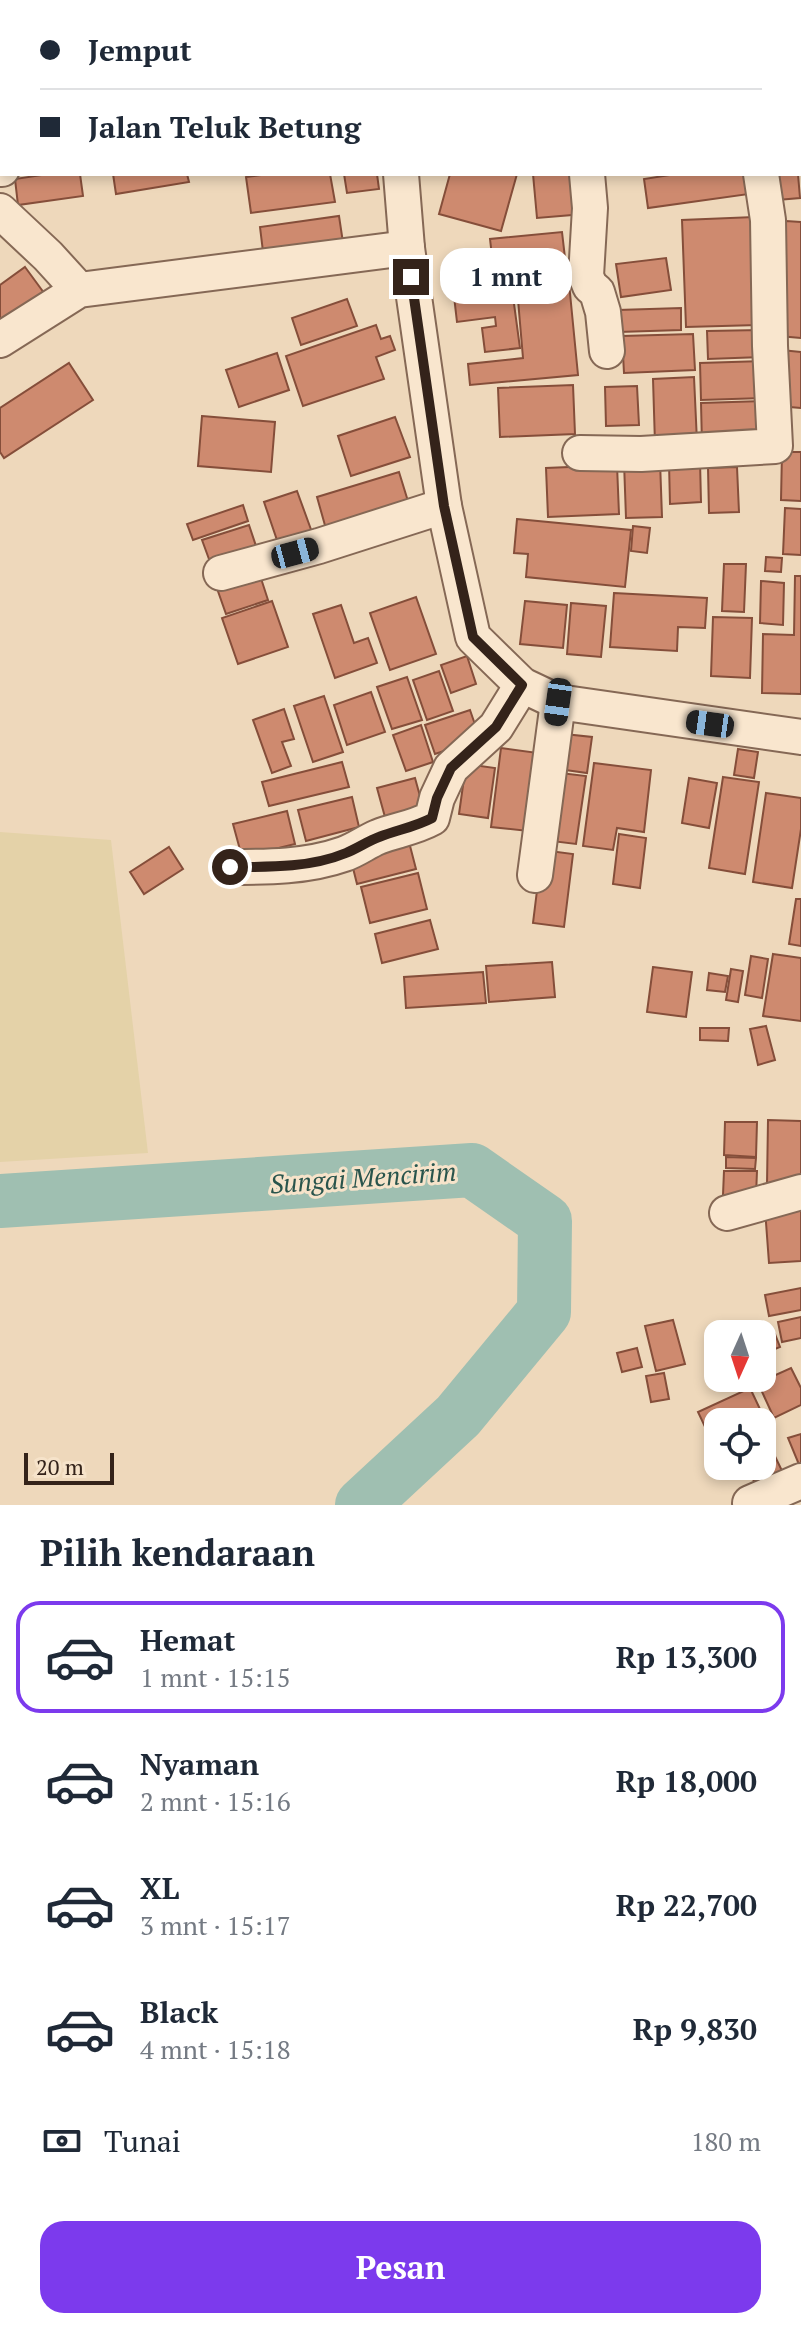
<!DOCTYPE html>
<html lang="id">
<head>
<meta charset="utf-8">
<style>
	:root { --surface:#fff; --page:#f6f6f7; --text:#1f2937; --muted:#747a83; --line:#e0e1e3; --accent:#7c3aed }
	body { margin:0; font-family:"PT Serif",serif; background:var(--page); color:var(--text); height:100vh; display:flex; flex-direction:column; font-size:30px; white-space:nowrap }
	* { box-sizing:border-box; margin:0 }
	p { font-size:26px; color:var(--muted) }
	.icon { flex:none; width:44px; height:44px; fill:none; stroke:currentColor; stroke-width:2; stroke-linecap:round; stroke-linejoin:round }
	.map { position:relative; height:1505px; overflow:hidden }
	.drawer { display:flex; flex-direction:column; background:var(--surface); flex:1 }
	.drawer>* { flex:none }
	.guide { position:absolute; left:0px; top:0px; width:802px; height:176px; box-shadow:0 4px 12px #0003; display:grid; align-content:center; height:176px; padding:0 40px; background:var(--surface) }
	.needle { width:52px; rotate:183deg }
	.tools { position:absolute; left:704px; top:1320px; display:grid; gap:16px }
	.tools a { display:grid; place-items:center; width:72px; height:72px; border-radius:16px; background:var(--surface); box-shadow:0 4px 12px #0003; font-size:40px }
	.scale { position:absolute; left:24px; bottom:20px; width:90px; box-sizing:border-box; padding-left:8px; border:4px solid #34231a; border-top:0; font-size:22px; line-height:28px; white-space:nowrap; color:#34231a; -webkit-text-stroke:6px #f6e3ca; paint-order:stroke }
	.end { position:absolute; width:36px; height:36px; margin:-18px; border:10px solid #34231a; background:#fff; box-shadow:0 0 0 4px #fff }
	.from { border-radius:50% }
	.bubble { position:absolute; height:56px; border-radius:24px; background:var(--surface); box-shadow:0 4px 12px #0003; font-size:26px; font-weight:700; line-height:56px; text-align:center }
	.car { position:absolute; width:24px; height:48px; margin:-24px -12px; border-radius:10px; box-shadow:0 0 6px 2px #0007; background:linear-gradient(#222 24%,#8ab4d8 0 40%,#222 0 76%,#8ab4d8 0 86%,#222 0) }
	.guide b { display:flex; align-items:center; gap:28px; height:76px; font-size:30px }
	.guide b+b { border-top:2px solid var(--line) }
	.guide i { width:20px; height:20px; background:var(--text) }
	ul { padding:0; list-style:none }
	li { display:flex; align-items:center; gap:24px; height:112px; margin:0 16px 12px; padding:0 24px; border:4px solid transparent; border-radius:24px }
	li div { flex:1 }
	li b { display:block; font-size:30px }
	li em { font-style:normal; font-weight:700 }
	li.on { border-color:var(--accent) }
	li>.icon { width:72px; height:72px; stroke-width:1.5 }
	h2 { padding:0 40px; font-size:36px; line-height:96px }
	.pay { display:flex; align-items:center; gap:20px; height:88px; padding:0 40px; font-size:30px }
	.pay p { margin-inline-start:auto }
	.cta { display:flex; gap:16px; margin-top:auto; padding:16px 40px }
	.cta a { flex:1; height:92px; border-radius:24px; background:var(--accent); color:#fff; font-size:32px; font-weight:700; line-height:92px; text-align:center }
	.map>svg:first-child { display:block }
	.farmland { fill:#e4d2a8 }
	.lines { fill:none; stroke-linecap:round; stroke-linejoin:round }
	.river { stroke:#9fbfb1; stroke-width:54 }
	.building { fill:#ce8a6f; stroke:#854e3a; stroke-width:2 }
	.minor-casing { stroke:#856855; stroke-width:38 }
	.minor { stroke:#f9e6ce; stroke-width:34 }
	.route { stroke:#34231a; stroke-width:10 }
	.labels { text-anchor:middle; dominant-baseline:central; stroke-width:6; stroke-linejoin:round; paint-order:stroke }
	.water-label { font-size:26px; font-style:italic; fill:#29544c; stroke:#f6e3ca }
</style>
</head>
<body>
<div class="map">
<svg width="801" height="1505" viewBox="0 0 801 1505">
	<rect width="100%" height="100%" fill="#eed8bb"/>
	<path class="farmland" d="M 0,832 L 111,840 L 148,1153 L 0,1162 Z"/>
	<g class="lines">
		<path class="river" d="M 0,1201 L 472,1170 L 545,1221 L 544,1312 L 458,1416 L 362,1505"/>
	</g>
	<g class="building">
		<path d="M 0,0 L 111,0 L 111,2 L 2,2 L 0,74 Z"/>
		<rect x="119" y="0" width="52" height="2"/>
		<path d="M 232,0 L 311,0 L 311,2 L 233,2 Z"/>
		<path d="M 421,0 L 627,0 L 628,2 L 421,2 Z"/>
		<rect x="635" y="0" width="63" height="2"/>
		<rect x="738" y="0" width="39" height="2"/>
		<path d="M 800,90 L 801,90 L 801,161 L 800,153 Z"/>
		<path d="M 48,174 L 80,174 L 83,196 L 18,205 L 15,179 Z"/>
		<path d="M 113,174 L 187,174 L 189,182 L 116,194 Z"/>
		<path d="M 268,174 L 330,174 L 335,202 L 251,213 L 246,177 Z"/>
		<path d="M 344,174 L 377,174 L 379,189 L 347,193 Z"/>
		<path d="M 450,174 L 517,174 L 501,231 L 439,214 Z"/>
		<path d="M 533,174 L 580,174 L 584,214 L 537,218 Z"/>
		<path d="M 676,174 L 747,174 L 749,194 L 648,208 L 644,179 Z"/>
		<path d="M 763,174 L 798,174 L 800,198 L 766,201 Z"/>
		<path d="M 339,216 L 345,256 L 265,268 L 260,227 Z"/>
		<path d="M 754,217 L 758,325 L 686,327 L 682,220 Z"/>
		<path d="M 786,221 L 801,222 L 801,338 L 779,336 Z"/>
		<path d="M 562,232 L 567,275 L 495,282 L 490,239 Z"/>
		<path d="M 666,258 L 671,290 L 621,297 L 616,264 Z"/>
		<path d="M 25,267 L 47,297 L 0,333 L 0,285 Z"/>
		<path d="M 569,283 L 578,375 L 470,385 L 468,364 L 523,358 L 517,288 Z"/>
		<path d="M 512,289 L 520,348 L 485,352 L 482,328 L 496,326 L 495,317 L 457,322 L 454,296 Z"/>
		<path d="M 347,299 L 357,326 L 301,345 L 292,318 Z"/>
		<path d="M 681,308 L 681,330 L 619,332 L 618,310 Z"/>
		<path d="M 376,325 L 381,339 L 390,336 L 395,350 L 376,357 L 384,379 L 303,406 L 286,356 Z"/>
		<path d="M 761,330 L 762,357 L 708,359 L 707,331 Z"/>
		<path d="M 693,334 L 695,370 L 624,373 L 622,336 Z"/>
		<path d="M 781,350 L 801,352 L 801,408 L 778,406 Z"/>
		<path d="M 277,353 L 289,390 L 239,407 L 226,370 Z"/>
		<path d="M 764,361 L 765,398 L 701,400 L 700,363 Z"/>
		<path d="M 69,363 L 93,400 L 4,458 L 0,452 L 0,408 Z"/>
		<path d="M 694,377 L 697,442 L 655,444 L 653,379 Z"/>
		<path d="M 573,385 L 575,434 L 500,437 L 498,388 Z"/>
		<path d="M 637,386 L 639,425 L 606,426 L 605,387 Z"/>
		<path d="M 766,401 L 768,443 L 702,445 L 701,403 Z"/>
		<path d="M 202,416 L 275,422 L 271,472 L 198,466 Z"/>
		<path d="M 395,417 L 410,457 L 351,476 L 338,436 Z"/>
		<path d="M 782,452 L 801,452 L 801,501 L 781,500 Z"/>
		<path d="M 660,461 L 662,517 L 626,518 L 624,462 Z"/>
		<path d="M 700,461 L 701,502 L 670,504 L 669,463 Z"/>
		<path d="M 617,465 L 619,514 L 548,517 L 546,468 Z"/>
		<path d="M 737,467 L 739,512 L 709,513 L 708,468 Z"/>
		<path d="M 399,472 L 411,511 L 328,536 L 317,497 Z"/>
		<path d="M 297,491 L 313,535 L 279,546 L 264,502 Z"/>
		<path d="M 243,505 L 248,521 L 193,540 L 187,524 Z"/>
		<path d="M 785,508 L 801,509 L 801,555 L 783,554 Z"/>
		<path d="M 517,519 L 631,530 L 625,587 L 526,577 L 528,554 L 514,553 Z"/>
		<path d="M 249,525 L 259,555 L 213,570 L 202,540 Z"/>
		<path d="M 633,526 L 650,528 L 647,553 L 631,551 Z"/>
		<path d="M 766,557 L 782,558 L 781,572 L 765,571 Z"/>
		<path d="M 724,564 L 746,564 L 744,612 L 722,611 Z"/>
		<path d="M 257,566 L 268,600 L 226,614 L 214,580 Z"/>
		<path d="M 795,576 L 801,576 L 801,694 L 762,693 L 763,634 L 794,635 Z"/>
		<path d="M 761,581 L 784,583 L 783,625 L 760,623 Z"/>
		<path d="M 614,593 L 707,598 L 705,628 L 678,627 L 677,651 L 610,647 Z"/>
		<path d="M 416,597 L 436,654 L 390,670 L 370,613 Z"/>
		<path d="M 272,601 L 288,647 L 238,664 L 222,618 Z"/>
		<path d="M 525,601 L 567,605 L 563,648 L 520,644 Z"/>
		<path d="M 571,603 L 606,606 L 601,657 L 567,654 Z"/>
		<path d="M 341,605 L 354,643 L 368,638 L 377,663 L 335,678 L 313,614 Z"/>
		<path d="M 713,617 L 752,618 L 750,678 L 711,676 Z"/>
		<path d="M 467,656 L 476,684 L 451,693 L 441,665 Z"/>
		<path d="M 439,671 L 453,711 L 427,720 L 413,680 Z"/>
		<path d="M 407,677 L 422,720 L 392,729 L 377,687 Z"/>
		<path d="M 371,692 L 385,732 L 347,745 L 334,705 Z"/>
		<path d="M 324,696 L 343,752 L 313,762 L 294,706 Z"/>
		<path d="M 284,709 L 294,739 L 282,742 L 291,766 L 272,773 L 253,720 Z"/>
		<path d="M 470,710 L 480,739 L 435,754 L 425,725 Z"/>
		<path d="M 421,725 L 433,762 L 406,771 L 393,735 Z"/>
		<path d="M 555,733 L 592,737 L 587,773 L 551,768 Z"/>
		<path d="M 501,748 L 538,753 L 528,831 L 491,827 Z"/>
		<path d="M 738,749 L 758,752 L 754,778 L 734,775 Z"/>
		<path d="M 342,762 L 349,787 L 269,806 L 262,782 Z"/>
		<path d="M 594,763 L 651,770 L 644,832 L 617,828 L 613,850 L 583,846 Z"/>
		<path d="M 466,764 L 495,768 L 488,818 L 459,814 Z"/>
		<path d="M 552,772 L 586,776 L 576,844 L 543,840 Z"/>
		<path d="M 723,777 L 759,782 L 745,874 L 709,868 Z"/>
		<path d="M 415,778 L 426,818 L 388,828 L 377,788 Z"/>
		<path d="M 689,778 L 717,783 L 709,828 L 682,823 Z"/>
		<path d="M 766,793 L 801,798 L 801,829 L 792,888 L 753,882 Z"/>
		<path d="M 352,797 L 359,827 L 306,841 L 298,810 Z"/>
		<path d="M 287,811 L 295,844 L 242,857 L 233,824 Z"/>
		<path d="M 619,834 L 646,838 L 640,888 L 613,884 Z"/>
		<path d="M 409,842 L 416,869 L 357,884 L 350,856 Z"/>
		<path d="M 169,847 L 183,869 L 144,894 L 130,872 Z"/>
		<path d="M 542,850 L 573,854 L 564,927 L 533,923 Z"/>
		<path d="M 418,873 L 427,909 L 370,923 L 361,887 Z"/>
		<path d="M 796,899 L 801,899 L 801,946 L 789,944 Z"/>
		<path d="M 430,920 L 438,949 L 382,963 L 375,934 Z"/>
		<path d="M 773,954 L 801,958 L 801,1021 L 763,1016 Z"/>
		<path d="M 751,956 L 768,959 L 762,998 L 745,995 Z"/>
		<path d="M 552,962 L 555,997 L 489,1002 L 486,966 Z"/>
		<path d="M 653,967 L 692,972 L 686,1017 L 647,1012 Z"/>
		<path d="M 731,969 L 743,971 L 738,1002 L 726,1000 Z"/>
		<path d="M 483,972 L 486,1003 L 406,1008 L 404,977 Z"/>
		<path d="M 709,973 L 728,976 L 725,992 L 707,990 Z"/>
		<path d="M 766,1026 L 775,1060 L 758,1065 L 750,1029 Z"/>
		<path d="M 700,1028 L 729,1028 L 728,1041 L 700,1040 Z"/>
		<path d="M 768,1120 L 801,1121 L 801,1185 L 767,1184 Z"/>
		<path d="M 725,1122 L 757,1122 L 756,1157 L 724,1155 Z"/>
		<path d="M 726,1157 L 756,1158 L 755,1169 L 726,1168 Z"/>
		<path d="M 724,1171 L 757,1171 L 756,1196 L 723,1195 Z"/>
		<path d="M 801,1207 L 801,1261 L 769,1263 L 765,1209 Z"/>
		<path d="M 801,1288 L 801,1310 L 769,1316 L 765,1295 Z"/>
		<path d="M 801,1317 L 801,1338 L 782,1342 L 778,1322 Z"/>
		<path d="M 673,1320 L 685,1364 L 656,1371 L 645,1326 Z"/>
		<path d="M 775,1334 L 780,1347 L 768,1352 L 764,1338 Z"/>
		<path d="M 637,1348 L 642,1367 L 622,1372 L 617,1353 Z"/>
		<path d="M 791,1368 L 801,1388 L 801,1405 L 774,1418 L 758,1383 Z"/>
		<path d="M 664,1373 L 669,1399 L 651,1402 L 646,1376 Z"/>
		<path d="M 750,1388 L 768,1426 L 762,1428 L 762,1422 L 718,1422 L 718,1449 L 716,1450 L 698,1412 Z"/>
		<path d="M 801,1434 L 801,1466 L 800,1467 L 788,1438 Z"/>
		<path d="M 770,1446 L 785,1477 L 758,1490 L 747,1466 L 762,1466 L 762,1450 Z"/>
	</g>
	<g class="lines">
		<g class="minor-casing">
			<g id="minor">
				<path d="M 382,0 L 382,2"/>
				<path d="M 706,0 L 706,2"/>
				<path d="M 800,64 L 801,63"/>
				<path d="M 0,82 L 2,81"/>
				<path d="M 0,169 L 2,169"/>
				<path d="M 401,174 L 407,248 L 444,506 L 473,637 L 522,685 L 558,702 L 801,737"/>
				<path d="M 587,174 L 590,208 L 586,276 L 590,286 L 597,292 L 603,312 L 607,351"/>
				<path d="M 0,211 L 48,256 L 79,290"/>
				<path d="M 0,340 L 79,290 L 407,248"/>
				<path d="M 580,453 L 641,454 L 775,446 L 770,346 L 768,220 L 761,174"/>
				<path d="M 221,573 L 319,546 L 444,506"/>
				<path d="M 230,867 C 268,867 307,867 344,854 C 356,850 366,842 378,837 C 396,830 414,828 432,818 L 437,798 L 451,768 L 496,727 L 522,685"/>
				<path d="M 535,875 L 558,702"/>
				<path d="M 727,1213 L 801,1192"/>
				<path d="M 750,1503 L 801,1481"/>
			</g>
		</g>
		<use href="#minor" class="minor"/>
	</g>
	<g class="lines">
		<path class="route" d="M 230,867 C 268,867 310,868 346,853 C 358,848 368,841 379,837 C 397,830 415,827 432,818 L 437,798 L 451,768 L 496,727 L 522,685 L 473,637 L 444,506 L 411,277"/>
	</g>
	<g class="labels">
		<g class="water-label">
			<text transform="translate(363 1177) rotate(-4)">Sungai Mencirim</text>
		</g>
	</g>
</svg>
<div class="tools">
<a><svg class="needle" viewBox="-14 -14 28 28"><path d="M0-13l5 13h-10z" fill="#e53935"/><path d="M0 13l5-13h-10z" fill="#747a83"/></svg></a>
<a><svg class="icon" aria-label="locate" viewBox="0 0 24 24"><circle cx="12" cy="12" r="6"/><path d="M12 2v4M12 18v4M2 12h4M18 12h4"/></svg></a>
</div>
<div class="scale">20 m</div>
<i class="end from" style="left:230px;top:867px"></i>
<i class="end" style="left:411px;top:277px"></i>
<div class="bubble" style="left:440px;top:248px;width:132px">1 mnt</div>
<i class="car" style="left:295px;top:553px;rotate:75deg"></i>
<i class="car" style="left:558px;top:702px;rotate:188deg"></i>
<i class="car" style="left:710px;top:724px;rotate:278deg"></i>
<div class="guide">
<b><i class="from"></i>Jemput</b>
<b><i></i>Jalan Teluk Betung</b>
</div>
</div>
<section class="drawer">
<h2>Pilih kendaraan</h2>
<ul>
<li class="on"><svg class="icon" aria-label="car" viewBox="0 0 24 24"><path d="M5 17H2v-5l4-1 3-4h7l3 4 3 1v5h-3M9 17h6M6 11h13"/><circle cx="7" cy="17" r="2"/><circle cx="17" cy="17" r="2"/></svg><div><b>Hemat</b><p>1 mnt · 15:15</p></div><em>Rp 13,300</em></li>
<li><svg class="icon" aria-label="car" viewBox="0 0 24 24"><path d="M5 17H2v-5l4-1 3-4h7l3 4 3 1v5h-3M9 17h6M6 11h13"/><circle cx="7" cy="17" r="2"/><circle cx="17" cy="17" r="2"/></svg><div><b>Nyaman</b><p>2 mnt · 15:16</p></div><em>Rp 18,000</em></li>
<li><svg class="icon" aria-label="car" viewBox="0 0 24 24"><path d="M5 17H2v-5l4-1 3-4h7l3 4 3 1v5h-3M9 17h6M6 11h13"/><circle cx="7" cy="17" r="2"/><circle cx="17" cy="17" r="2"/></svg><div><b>XL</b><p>3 mnt · 15:17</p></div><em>Rp 22,700</em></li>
<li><svg class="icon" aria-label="car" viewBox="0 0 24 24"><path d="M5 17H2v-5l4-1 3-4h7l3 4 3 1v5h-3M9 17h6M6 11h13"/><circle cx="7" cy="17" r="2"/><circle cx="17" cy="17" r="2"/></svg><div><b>Black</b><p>4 mnt · 15:18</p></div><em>Rp 9,830</em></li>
</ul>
<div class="pay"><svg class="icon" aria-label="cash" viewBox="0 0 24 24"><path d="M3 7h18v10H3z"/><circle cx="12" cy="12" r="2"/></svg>Tunai<p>180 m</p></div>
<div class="cta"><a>Pesan</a></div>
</section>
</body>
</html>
